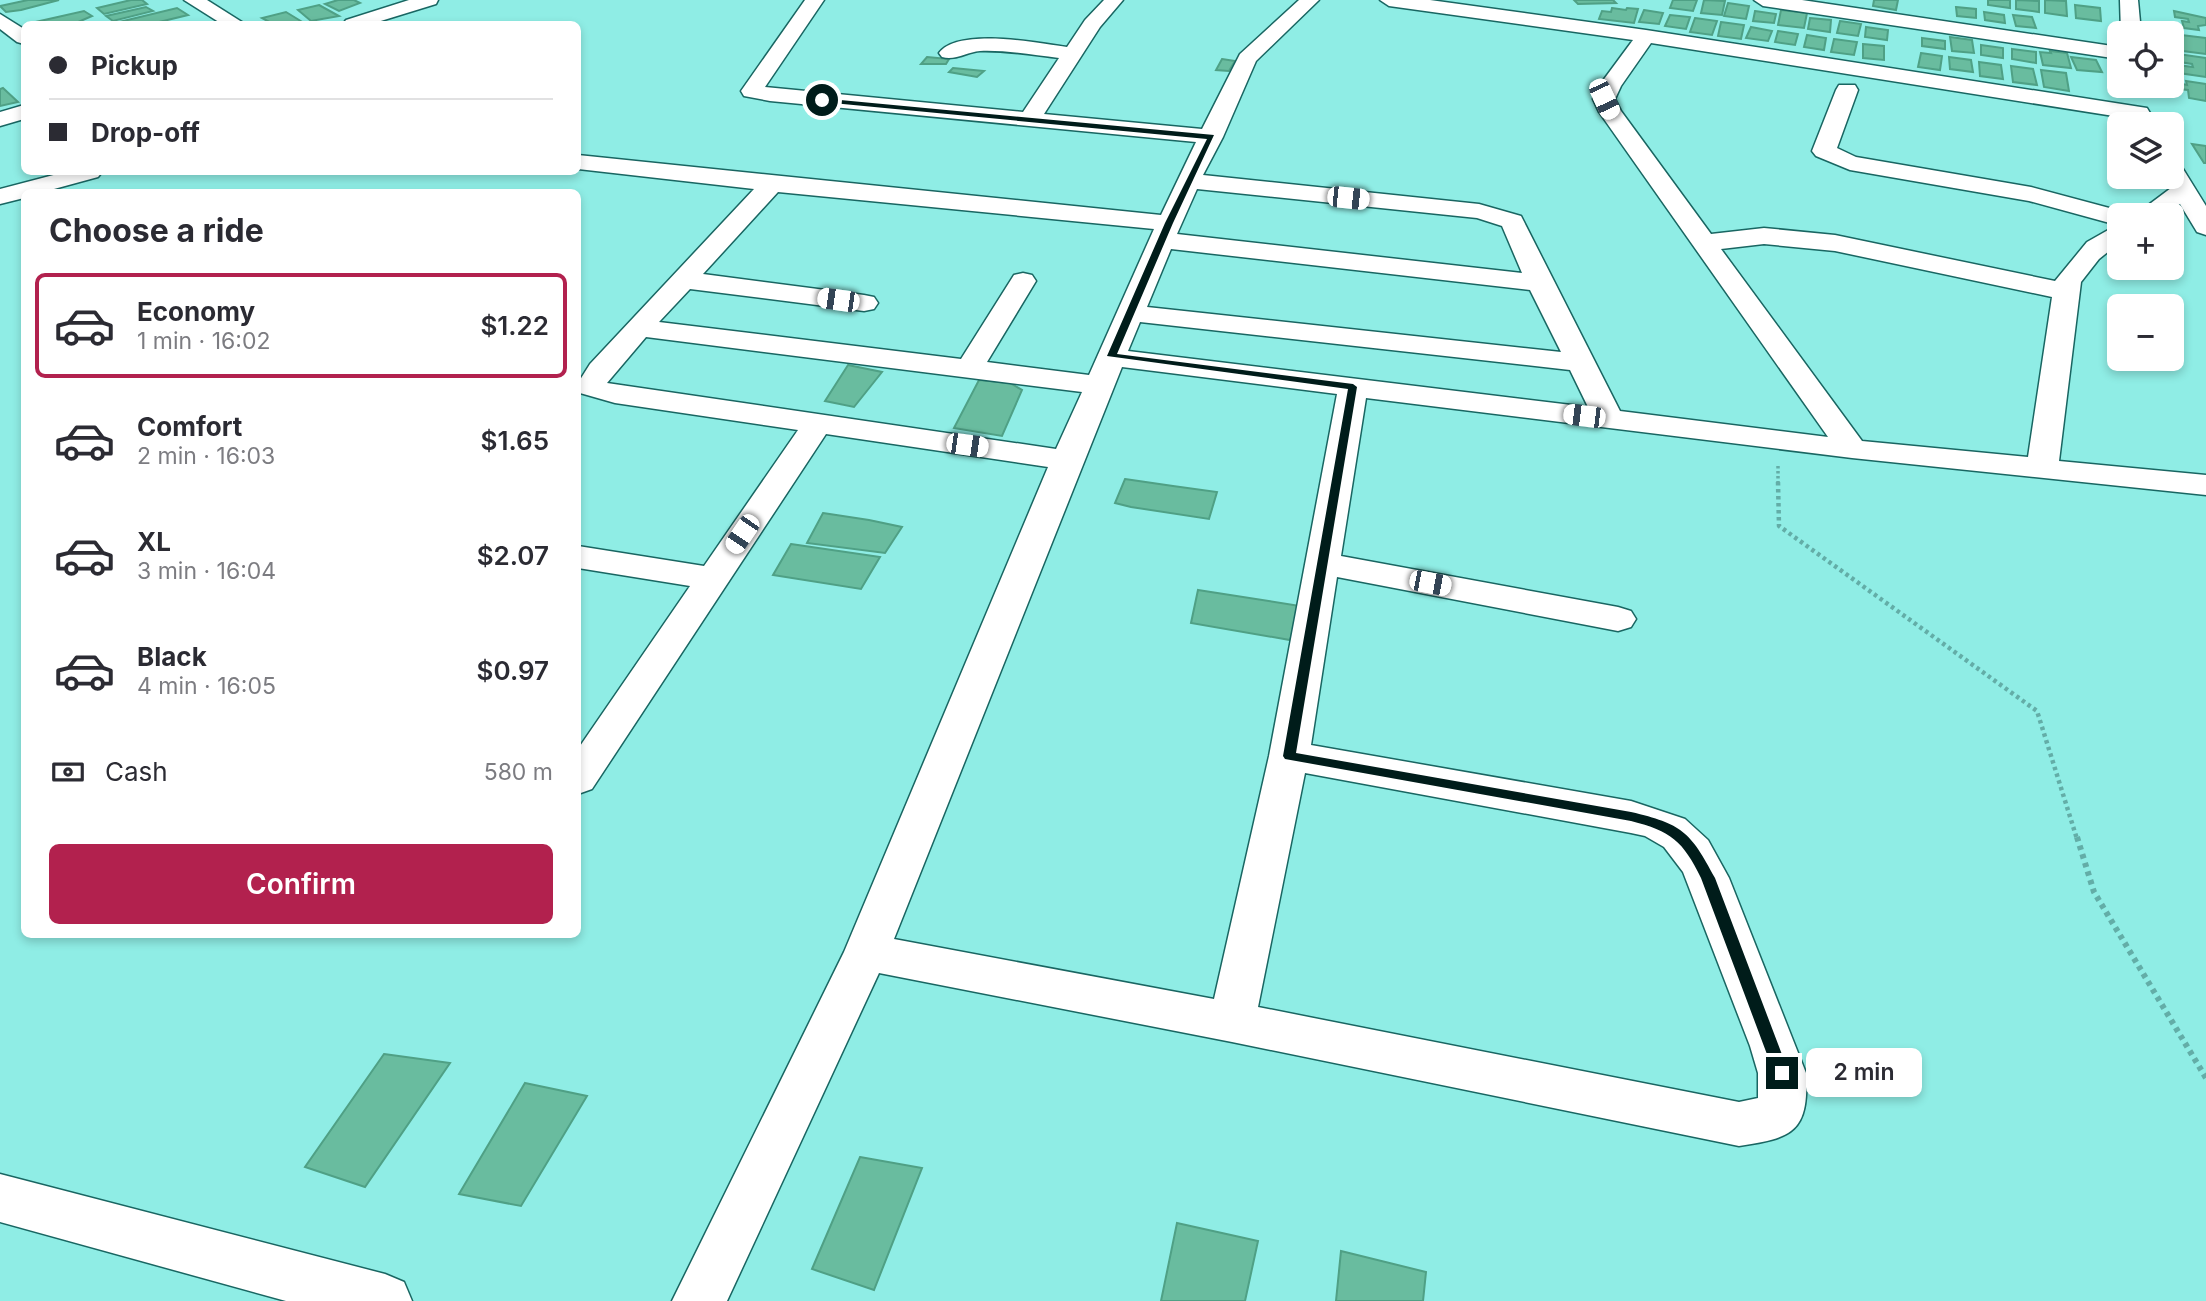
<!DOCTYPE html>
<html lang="en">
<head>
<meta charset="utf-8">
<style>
	:root { --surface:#fff; --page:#f2f2f3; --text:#2b2b33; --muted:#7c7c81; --line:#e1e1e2; --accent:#b2214e }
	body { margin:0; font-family:Inter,sans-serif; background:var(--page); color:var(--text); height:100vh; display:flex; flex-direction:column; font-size:26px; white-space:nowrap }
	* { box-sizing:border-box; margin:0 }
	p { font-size:23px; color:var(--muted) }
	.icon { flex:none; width:38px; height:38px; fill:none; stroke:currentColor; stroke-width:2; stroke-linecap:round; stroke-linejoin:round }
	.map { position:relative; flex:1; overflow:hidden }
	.panel { position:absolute; left:21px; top:189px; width:560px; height:749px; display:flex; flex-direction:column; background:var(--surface); border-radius:10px; box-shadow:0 4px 10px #0003 }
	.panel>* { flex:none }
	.banner { position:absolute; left:21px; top:21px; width:560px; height:154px; border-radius:10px; box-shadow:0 4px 10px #0003; display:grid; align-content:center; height:154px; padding:0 28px; background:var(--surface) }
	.fabs { position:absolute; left:2107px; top:21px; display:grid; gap:14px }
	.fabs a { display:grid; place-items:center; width:77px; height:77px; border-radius:10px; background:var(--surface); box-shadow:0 4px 10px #0003; font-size:35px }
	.end { position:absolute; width:32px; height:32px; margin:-16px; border:9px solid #001c1a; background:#fff; box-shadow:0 0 0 4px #fff }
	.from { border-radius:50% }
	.bubble { position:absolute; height:49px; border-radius:10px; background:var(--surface); box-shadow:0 4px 10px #0003; font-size:23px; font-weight:600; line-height:49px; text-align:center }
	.car { position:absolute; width:21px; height:42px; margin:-21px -10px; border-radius:9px; box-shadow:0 0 5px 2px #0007; background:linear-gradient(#fff 24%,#345 0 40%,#fff 0 76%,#345 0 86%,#fff 0) }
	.banner b { display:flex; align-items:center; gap:24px; height:66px; font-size:26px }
	.banner b+b { border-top:2px solid var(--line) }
	.banner i { width:18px; height:18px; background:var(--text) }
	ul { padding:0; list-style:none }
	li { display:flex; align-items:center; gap:21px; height:105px; margin:0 14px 10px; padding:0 14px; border:4px solid transparent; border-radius:10px }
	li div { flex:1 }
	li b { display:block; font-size:26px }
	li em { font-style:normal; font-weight:600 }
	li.selected { border-color:var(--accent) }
	li>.icon { width:63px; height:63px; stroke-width:1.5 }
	h2 { padding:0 28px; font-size:32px; line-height:84px }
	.pay { display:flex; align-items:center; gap:18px; height:77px; padding:0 28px; font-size:26px }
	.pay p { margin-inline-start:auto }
	.primary-button { display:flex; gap:14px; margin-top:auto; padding:14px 28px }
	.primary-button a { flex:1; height:80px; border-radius:10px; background:var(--accent); color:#fff; font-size:28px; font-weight:600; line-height:80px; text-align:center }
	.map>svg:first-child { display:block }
	.building { fill:#69bc9f; stroke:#4fa085; stroke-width:2 }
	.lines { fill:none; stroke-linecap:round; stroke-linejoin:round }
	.minor-casing { stroke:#196662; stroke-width:3 }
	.path-far2 { stroke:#63ada7; stroke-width:3.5; stroke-dasharray:2.5 2.5; stroke-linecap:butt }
	.path-far1 { stroke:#63ada7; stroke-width:4.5; stroke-dasharray:3.5 3.5; stroke-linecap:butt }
	.path { stroke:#63ada7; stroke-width:6; stroke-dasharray:4.5 4.5; stroke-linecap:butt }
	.minor { fill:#fff; fill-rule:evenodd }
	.route { fill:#001c1a }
</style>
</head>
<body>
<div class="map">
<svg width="2206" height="1301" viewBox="0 0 2206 1301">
	<rect width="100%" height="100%" fill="#8fede5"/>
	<g class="building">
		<path d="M 28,0 L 59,0 L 21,10 L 6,12 L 0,6 Z"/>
		<path d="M 131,0 L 142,0 L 147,4 L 104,14 L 97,8 Z"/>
		<path d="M 338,0 L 354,0 L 360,3 L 339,11 L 325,4 Z"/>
		<path d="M 1574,0 L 1613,0 L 1616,3 L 1578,4 Z"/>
		<path d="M 1673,0 L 1697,0 L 1693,11 L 1670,8 Z"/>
		<path d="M 1704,0 L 1725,1 L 1722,15 L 1701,13 Z"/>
		<path d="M 1874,0 L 1898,0 L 1896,10 L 1873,6 Z"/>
		<path d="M 1988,0 L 2010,0 L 2010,8 L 1988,5 Z"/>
		<path d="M 2016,0 L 2039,1 L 2039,12 L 2016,9 Z"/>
		<path d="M 2045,0 L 2066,1 L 2067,16 L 2045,13 Z"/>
		<path d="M 1728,3 L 1749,6 L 1746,19 L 1724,16 Z"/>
		<path d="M 319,5 L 339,16 L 311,21 L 298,10 Z"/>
		<path d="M 2075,5 L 2100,8 L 2101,21 L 2076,18 Z"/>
		<path d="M 146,7 L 153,11 L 113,21 L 106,16 Z"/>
		<path d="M 1956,7 L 1976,9 L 1976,18 L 1957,16 Z"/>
		<path d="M 177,8 L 188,15 L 151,24 L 115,23 Z"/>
		<path d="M 1612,8 L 1626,10 L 1627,8 L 1638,9 L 1634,23 L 1599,19 L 1602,11 L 1611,12 Z"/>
		<path d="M 1644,10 L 1663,13 L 1659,24 L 1639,22 Z"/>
		<path d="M 1781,10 L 1807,13 L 1804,28 L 1778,25 Z"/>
		<path d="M 84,11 L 92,16 L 76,23 L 31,23 Z"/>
		<path d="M 1755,11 L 1776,14 L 1774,23 L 1753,21 Z"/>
		<path d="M 2174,11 L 2206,18 L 2206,25 L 2198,26 L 2199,30 L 2184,28 L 2182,21 L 2189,22 L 2188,19 L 2175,17 Z"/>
		<path d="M 286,12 L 304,23 L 273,24 L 262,18 Z"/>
		<path d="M 1984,12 L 2004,15 L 2005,23 L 1985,20 Z"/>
		<path d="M 1670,15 L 1690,17 L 1686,29 L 1665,26 Z"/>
		<path d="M 2013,15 L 2032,17 L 2036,28 L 2016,26 Z"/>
		<path d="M 1695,18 L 1717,21 L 1712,35 L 1690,32 Z"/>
		<path d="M 1810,18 L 1831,20 L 1830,32 L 1808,29 Z"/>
		<path d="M 1840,21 L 1861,24 L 1858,36 L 1837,33 Z"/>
		<path d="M 1721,22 L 1744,25 L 1741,39 L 1718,36 Z"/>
		<path d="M 1751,27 L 1772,31 L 1768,41 L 1746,38 Z"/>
		<path d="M 1866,27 L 1888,30 L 1887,40 L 1865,37 Z"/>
		<path d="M 1778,31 L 1798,34 L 1795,45 L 1775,42 Z"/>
		<path d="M 2173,34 L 2206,38 L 2206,54 L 2175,50 L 2174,45 L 2180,45 Z"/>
		<path d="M 1807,35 L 1826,38 L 1824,50 L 1804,47 Z"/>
		<path d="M 1950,37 L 1972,40 L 1974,53 L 1952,51 Z"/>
		<path d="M 1922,38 L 1945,41 L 1945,49 L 1922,46 Z"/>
		<path d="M 1834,39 L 1857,42 L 1854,55 L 1831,52 Z"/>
		<path d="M 1863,44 L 1884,46 L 1884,60 L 1863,58 Z"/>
		<path d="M 1981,45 L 2003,48 L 2003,58 L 1981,55 Z"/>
		<path d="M 2012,49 L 2036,52 L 2036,63 L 2012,59 Z"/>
		<path d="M 2050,51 L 2067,53 L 2071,68 L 2043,65 L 2040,52 L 2051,53 Z"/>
		<path d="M 1921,53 L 1942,56 L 1940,70 L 1918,67 Z"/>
		<path d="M 2178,54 L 2206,58 L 2206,77 L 2179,73 L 2177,65 L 2193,67 L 2192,64 L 2180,62 Z"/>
		<path d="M 927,57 L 949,59 L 946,64 L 921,64 Z"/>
		<path d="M 1949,57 L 1971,60 L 1973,72 L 1950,69 Z"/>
		<path d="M 2071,57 L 2096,60 L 2102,72 L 2077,70 Z"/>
		<path d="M 1222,59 L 1235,61 L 1229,71 L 1216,70 Z"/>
		<path d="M 1979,62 L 2001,65 L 2003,79 L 1980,76 Z"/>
		<path d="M 2011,66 L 2033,69 L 2037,85 L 2013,82 Z"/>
		<path d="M 953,68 L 984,71 L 977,77 L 949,72 Z"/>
		<path d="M 2041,70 L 2066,73 L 2069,91 L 2044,87 Z"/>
		<path d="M 2186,81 L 2206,84 L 2206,101 L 2189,98 L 2188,90 L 2179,89 L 2178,83 L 2187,85 Z"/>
		<path d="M 3,88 L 18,102 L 0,106 L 0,89 Z"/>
		<path d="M 2192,144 L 2206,146 L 2206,163 L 2204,163 Z"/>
		<path d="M 848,365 L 882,372 L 854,407 L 825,401 Z"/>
		<path d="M 979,380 L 1010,383 L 1022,390 L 1002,436 L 954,428 Z"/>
		<path d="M 1125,479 L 1173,486 L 1217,492 L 1209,519 L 1131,507 L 1115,503 Z"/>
		<path d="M 823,513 L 869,520 L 902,527 L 885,553 L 807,543 Z"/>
		<path d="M 791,544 L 880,557 L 861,589 L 773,575 Z"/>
		<path d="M 1198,590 L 1300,606 L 1290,640 L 1191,623 Z"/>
		<path d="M 384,1054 L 450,1063 L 365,1187 L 305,1167 Z"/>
		<path d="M 525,1083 L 587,1096 L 521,1206 L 459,1194 Z"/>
		<path d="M 860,1157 L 922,1168 L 874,1290 L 812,1269 Z"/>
		<path d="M 1177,1223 L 1258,1241 L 1245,1301 L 1161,1301 Z"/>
		<path d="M 1341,1251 L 1426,1272 L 1423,1301 L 1336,1301 Z"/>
	</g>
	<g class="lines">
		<g class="minor-casing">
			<g id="minor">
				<path d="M 184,0 L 207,0 L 245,24 L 222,24 Z"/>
				<path d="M 409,0 L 438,0 L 436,4 L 371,24 L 343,24 L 346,20 Z"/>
				<path d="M 805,0 L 824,0 L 765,87 L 1023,112 L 1059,58 C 1033,55 1007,50 980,51 C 967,52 955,61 942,57 L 939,53 C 958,27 1039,43 1067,47 L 1085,20 L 1104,0 L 1123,0 L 1100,27 L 1044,114 L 1202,129 L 1240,54 L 1299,0 L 1319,0 L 1256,61 L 1223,137 L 1203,175 L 1479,204 L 1521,216 L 1620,411 L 1828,437 L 1599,112 L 1593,99 L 1599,86 L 1633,40 L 1389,6 L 1380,0 L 1430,0 L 1646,30 L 2147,108 L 2150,113 L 2147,118 L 2139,120 L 1651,43 L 1621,86 L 1615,99 L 1621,111 L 1711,234 L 1764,228 L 1835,235 L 2055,281 L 2087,242 L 2117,225 L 2029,201 L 1850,170 L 1816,156 L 1812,151 L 1836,90 L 1839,85 L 1855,85 L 1858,90 L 1837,148 L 1856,157 L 2031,187 L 2128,213 L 2130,215 L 2119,215 L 2119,243 L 2099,259 L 2081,282 L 2059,461 L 2206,475 L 2206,495 L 1852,458 L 1366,398 L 1341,556 L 1618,607 L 1631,611 L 1636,619 L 1631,627 L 1618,631 L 1337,577 L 1311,745 L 1631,801 L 1685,819 L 1708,840 L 1729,878 L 1806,1073 C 1809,1132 1793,1138 1739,1146 L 1232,1042 L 879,973 L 727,1301 L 672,1301 L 844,952 L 1048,467 L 826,434 L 592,789 L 578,794 L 578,749 L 690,586 L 578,568 L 578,546 L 704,566 L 798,430 L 615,403 L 580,393 L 578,383 L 590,364 L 754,189 L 578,169 L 578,155 L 1161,215 L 1196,142 L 770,101 L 744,96 L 741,91 ZM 1197,189 L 1477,218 L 1502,226 L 1522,273 L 1177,234 ZM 778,192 L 1154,229 L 1089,375 L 987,362 L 1036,281 L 1032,275 L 1023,273 L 1014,275 L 961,359 L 659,322 L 690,289 L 864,311 L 874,309 L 878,303 L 874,297 L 864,295 L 703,274 ZM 1764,244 L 1835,251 L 2052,297 L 2028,457 L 1862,441 L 1721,249 ZM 1171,249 L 1530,290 L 1561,352 L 1147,307 ZM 1140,322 L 1570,370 L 1588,407 L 1128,351 ZM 646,337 L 1082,392 L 1056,449 L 607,383 ZM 1122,367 L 1337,394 L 1269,756 L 1214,999 L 894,939 ZM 1305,773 L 1631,833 L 1645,836 L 1664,847 L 1683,872 L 1750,1046 L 1758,1073 L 1758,1098 L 1739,1102 L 1258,1007 Z"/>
				<path d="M 1754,0 L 1802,0 L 2119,47 L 2119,59 L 1763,6 Z"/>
				<path d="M 2120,0 L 2138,0 L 2141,33 L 2121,33 Z"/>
				<path d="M 0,14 L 24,29 L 24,44 L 17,42 L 0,29 Z"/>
				<path d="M 24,105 L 24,119 L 0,126 L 0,112 Z"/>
				<path d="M 2172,162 L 2180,164 L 2206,206 L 2206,235 L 2197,232 L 2180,204 L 2163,215 L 2135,215 L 2171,188 L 2165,177 L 2172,177 Z"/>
				<path d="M 65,172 L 102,172 L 98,177 L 43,192 L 24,192 L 24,198 L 0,204 L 0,189 Z"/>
				<path d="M 0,1174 L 385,1274 L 404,1282 L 412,1301 L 286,1301 L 0,1222 Z"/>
			</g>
		</g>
		<path class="path-far2" d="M 1778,466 L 1778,484"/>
		<path class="path-far1" d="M 1778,482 L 1779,526 L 2037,711 L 2077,839"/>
		<path class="path" d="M 2077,837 L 2094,892 L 2206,1078"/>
		<use href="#minor" class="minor"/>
	</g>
	<path class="route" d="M 819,98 L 1214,135 L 1173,223 L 1117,354 L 1353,384 L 1357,387 L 1296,753 L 1631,812 C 1682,824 1690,831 1715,878 L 1789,1073 L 1787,1077 L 1782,1079 L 1774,1073 L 1701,878 C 1683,841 1671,831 1631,821 L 1285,759 L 1283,756 L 1348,389 L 1107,356 L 1165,223 L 1207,139 L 822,102 Z"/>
</svg>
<div class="fabs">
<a><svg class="icon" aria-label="locate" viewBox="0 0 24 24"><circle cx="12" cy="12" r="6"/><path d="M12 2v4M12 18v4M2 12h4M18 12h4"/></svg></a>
<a><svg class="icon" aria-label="layers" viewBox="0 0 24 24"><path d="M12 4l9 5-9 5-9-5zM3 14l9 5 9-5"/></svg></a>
<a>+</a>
<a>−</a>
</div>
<i class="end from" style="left:822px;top:100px"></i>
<i class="end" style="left:1782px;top:1073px"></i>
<div class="bubble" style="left:1806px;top:1048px;width:116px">2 min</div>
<i class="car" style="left:1604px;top:99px;rotate:155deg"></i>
<i class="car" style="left:1348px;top:198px;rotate:96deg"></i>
<i class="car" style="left:838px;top:300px;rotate:278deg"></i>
<i class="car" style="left:1584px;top:416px;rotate:277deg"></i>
<i class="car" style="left:967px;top:445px;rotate:98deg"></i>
<i class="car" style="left:742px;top:534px;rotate:214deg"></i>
<i class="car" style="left:1430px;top:583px;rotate:101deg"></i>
<div class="banner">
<b><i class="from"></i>Pickup</b>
<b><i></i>Drop-off</b>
</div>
<section class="panel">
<h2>Choose a ride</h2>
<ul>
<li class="selected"><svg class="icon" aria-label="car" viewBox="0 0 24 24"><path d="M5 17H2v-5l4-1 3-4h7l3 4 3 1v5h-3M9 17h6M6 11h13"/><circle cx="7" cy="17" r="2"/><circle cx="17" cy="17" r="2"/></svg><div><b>Economy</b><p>1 min · 16:02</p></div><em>$1.22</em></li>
<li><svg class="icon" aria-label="car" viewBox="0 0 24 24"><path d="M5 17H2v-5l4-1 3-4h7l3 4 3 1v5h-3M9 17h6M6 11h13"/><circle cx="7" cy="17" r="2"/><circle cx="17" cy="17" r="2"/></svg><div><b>Comfort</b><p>2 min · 16:03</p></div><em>$1.65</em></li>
<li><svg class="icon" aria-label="car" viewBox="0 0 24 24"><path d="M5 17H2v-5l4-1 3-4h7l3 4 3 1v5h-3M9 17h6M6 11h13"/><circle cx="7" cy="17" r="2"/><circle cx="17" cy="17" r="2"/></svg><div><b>XL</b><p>3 min · 16:04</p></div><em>$2.07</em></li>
<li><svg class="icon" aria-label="car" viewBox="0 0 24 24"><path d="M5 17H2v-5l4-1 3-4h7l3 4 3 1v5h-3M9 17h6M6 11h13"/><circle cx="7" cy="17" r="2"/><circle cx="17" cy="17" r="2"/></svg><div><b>Black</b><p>4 min · 16:05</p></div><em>$0.97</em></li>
</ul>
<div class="pay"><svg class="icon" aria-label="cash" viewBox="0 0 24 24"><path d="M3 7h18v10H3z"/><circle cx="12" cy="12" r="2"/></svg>Cash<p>580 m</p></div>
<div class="primary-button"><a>Confirm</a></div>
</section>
</div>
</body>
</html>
